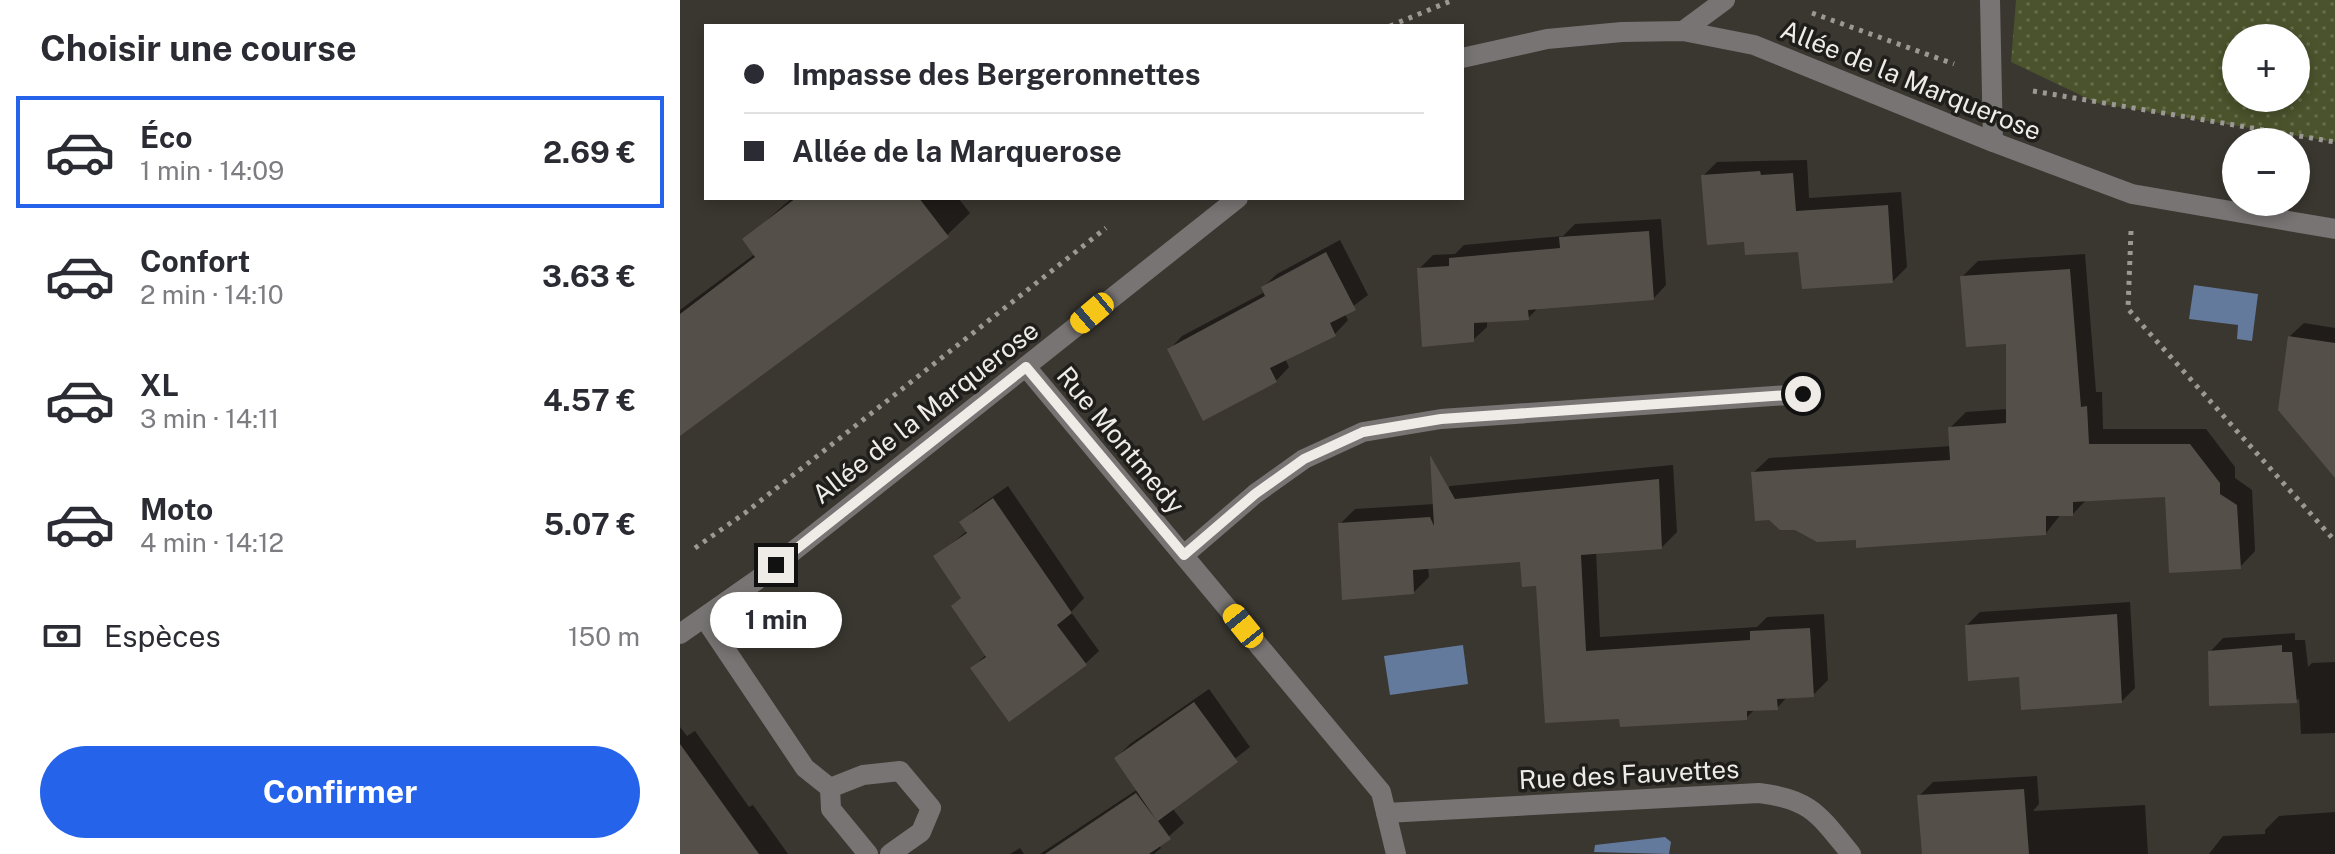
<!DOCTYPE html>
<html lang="fr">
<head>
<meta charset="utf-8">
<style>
	:root { --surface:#fff; --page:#f7f7f7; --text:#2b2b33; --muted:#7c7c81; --line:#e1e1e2; --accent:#2563eb }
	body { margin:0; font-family:"Public Sans",sans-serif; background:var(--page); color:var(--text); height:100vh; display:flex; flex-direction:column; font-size:30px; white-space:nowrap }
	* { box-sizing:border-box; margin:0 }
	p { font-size:26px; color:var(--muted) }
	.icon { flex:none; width:44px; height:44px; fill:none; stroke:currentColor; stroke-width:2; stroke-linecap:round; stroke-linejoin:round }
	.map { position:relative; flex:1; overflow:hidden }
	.side { display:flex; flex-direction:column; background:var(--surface); width:680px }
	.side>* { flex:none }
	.guide { position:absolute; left:24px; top:24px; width:760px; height:176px; border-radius:0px; box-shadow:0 4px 12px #0003; display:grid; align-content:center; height:176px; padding:0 40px; background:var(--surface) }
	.tools { position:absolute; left:1542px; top:24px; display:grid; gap:16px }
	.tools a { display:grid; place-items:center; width:88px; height:88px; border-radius:50%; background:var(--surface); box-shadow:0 4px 12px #0003; font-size:40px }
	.end { position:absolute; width:36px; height:36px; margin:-18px; border:10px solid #efece8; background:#111; box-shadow:0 0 0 4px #111 }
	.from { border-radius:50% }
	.bubble { position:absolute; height:56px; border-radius:28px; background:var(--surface); box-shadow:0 4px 12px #0003; font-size:26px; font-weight:700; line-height:56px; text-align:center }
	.car { position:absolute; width:24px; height:48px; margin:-24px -12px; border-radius:10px; box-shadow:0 0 6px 2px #0007; background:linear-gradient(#f5c518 24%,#345 0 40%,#f5c518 0 76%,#345 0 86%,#f5c518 0) }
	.guide b { display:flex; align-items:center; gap:28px; height:76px; font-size:30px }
	.guide b+b { border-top:2px solid var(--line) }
	.guide i { width:20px; height:20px; background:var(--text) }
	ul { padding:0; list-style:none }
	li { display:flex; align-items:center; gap:24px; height:112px; margin:0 16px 12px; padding:0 24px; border:4px solid transparent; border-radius:0px }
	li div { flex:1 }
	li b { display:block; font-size:30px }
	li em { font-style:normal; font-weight:700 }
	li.active { border-color:var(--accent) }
	li>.icon { width:72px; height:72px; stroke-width:1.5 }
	h2 { padding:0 40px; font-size:36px; line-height:96px }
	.pay { display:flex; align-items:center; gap:20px; height:88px; padding:0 40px; font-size:30px }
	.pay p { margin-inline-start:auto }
	.action { display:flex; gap:16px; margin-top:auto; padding:16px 40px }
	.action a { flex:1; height:92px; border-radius:48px; background:var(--accent); color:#fff; font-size:32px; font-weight:700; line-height:92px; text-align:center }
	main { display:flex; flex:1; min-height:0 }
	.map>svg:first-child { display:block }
	.grass { fill:url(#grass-dots); fill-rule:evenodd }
	.water { fill:#637a9d }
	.shadow { fill:#0007 }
	.building { fill:#545049 }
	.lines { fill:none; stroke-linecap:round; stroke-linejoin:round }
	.path { stroke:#9c9893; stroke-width:5; stroke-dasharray:4 6; stroke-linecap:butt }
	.minor { stroke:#787474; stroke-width:20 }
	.route { stroke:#efece8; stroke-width:10 }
	.labels { text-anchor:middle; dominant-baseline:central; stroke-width:7; stroke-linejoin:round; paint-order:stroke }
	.street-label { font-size:26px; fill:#efece8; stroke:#201e1b }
</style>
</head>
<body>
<main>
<section class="side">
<h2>Choisir une course</h2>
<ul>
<li class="active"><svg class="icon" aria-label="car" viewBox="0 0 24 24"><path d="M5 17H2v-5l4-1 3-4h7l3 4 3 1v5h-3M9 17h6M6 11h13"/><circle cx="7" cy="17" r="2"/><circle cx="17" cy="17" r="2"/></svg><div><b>Éco</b><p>1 min · 14:09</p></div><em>2.69 €</em></li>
<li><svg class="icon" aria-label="car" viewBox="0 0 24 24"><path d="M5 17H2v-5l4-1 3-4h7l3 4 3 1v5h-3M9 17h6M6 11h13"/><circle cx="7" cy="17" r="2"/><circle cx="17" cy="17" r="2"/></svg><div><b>Confort</b><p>2 min · 14:10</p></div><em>3.63 €</em></li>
<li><svg class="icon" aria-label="car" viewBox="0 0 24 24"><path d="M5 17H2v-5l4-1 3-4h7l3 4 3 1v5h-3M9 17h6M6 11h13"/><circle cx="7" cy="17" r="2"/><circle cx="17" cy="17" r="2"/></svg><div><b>XL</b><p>3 min · 14:11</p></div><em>4.57 €</em></li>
<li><svg class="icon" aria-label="car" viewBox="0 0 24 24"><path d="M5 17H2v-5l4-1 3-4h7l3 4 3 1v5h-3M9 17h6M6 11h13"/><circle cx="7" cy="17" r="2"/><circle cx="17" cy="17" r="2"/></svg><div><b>Moto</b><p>4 min · 14:12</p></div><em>5.07 €</em></li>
</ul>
<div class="pay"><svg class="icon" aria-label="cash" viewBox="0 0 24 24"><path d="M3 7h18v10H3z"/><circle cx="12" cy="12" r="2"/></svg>Espèces<p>150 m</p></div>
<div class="action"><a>Confirmer</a></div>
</section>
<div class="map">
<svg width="1655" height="854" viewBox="0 0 1655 854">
	<defs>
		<pattern id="grass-dots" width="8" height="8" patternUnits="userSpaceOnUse" patternTransform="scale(2)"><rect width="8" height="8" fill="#4a532c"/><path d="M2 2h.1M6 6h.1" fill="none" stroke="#646c4b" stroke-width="1.8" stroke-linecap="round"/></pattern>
	</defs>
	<rect width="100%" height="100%" fill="#3a3630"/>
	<path class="grass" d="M 1336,0 L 1655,0 L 1655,142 L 1417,103 L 1331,62 ZM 1556,38 L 1616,38 L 1616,98 L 1556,98 Z"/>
	<g class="water">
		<path d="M 1514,285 L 1578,294 L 1572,341 L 1557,339 L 1558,325 L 1509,319 Z"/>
		<path d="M 783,645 L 788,684 L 710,695 L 704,656 Z"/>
		<path d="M 985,837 L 991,842 L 989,854 L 914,852 L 915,845 Z"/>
	</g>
	<g class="shadow">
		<path d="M 1127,160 L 1129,198 L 1221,192 L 1227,267 L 1213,281 L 1120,249 L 1065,240 L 1023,176 L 1037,162 Z"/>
		<path d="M 112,198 L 278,198 L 290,213 L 267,235 L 0,434 L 0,310 L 75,254 L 64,240 Z"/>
		<path d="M 981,219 L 986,285 L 973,299 L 859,307 L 848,318 L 807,321 L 807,327 L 793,340 L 739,269 L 753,255 L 775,254 L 784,245 L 883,236 L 895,224 Z"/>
		<path d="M 660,240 L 688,295 L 664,313 L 668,320 L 655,334 L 605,359 L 609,367 L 596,381 L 489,350 L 502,336 L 585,292 L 583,287 L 597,274 Z"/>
		<path d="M 1405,254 L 1416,392 L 1422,392 L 1423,429 L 1526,429 L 1555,467 L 1555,478 L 1572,490 L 1575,551 L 1560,567 L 1487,495 L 1407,499 L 1393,514 L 1381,514 L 1366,533 L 1178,538 L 1073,473 L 1089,458 L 1272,446 L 1270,428 L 1286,412 L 1328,409 L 1328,342 L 1282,277 L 1298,261 Z"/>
		<path d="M 1624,323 L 1655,328 L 1655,475 L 1609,337 Z"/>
		<path d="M 993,465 L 997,532 L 982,547 L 916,552 L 920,637 L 1077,627 L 1087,617 L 1144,614 L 1148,680 L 1133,695 L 1108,696 L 1097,708 L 1075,709 L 1066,718 L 941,717 L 842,560 L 748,567 L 749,577 L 734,592 L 660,524 L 675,509 L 755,504 L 770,486 Z"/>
		<path d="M 328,486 L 404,598 L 391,612 L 419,651 L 405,664 L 292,668 L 307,654 L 283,597 L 256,557 L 288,530 L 282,523 L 295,509 Z"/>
		<path d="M 1450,602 L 1455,688 L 1441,702 L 1341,675 L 1287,625 L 1300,612 Z"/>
		<path d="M 1615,633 L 1615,640 L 1625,640 L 1628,667 L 1632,663 L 1655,662 L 1655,733 L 1621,734 L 1619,698 L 1616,701 L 1530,652 L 1543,638 Z"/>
		<path d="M 529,689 L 570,747 L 492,808 L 504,823 L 479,845 L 481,848 L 474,854 L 360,854 L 458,789 L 436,758 L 450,744 Z"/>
		<path d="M 0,727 L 7,736 L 15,731 L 69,807 L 73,805 L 108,854 L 0,854 Z"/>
		<path d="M 1357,776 L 1359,804 L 1353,811 L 1465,805 L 1468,854 L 1253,854 L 1239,796 L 1253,782 Z"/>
		<path d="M 1655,812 L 1655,854 L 1529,854 L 1543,836 L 1585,834 L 1585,830 L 1599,816 Z"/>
		<path d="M 340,848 L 344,854 L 330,854 Z"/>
	</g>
	<g class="building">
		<path d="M 1080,171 L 1081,175 L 1113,173 L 1116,211 L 1208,205 L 1213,283 L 1122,289 L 1118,252 L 1065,255 L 1064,242 L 1027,245 L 1021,175 Z"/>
		<path d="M 116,198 L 239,198 L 269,237 L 0,436 L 0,314 L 75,257 L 62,239 Z"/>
		<path d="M 969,231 L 974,300 L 848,310 L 849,320 L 794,323 L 794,342 L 742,347 L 737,268 L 769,266 L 769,258 L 880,248 L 879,237 Z"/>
		<path d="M 646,252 L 676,310 L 650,323 L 656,336 L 590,368 L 597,382 L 523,421 L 487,349 L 585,296 L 581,287 Z"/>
		<path d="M 1390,269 L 1401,407 L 1407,406 L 1409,444 L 1510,444 L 1540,483 L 1540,494 L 1557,505 L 1561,569 L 1489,573 L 1485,497 L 1393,502 L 1393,516 L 1366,516 L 1366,535 L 1176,548 L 1176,540 L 1137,542 L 1115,530 L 1100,530 L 1089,520 L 1075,521 L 1071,472 L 1270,460 L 1268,427 L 1326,423 L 1326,344 L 1286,347 L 1280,276 Z"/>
		<path d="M 1608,336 L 1655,343 L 1655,478 L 1598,410 Z"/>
		<path d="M 750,455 L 775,499 L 979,479 L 982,549 L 901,555 L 906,651 L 1070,640 L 1070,631 L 1130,628 L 1134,697 L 1097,699 L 1098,710 L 1067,711 L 1067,720 L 940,727 L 939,719 L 865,723 L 856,586 L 842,587 L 840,562 L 733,570 L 734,594 L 662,600 L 658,523 L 750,517 L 754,526 Z"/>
		<path d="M 313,498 L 392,613 L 377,625 L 407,665 L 329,722 L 290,668 L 306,657 L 271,606 L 281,598 L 253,556 L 287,533 L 279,522 Z"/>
		<path d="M 1437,614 L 1442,703 L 1341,710 L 1339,677 L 1288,681 L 1285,625 Z"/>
		<path d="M 1602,645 L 1602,652 L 1612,652 L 1617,703 L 1529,706 L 1528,651 Z"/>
		<path d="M 514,702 L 558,762 L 478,821 L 491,839 L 469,854 L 365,854 L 456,793 L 477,821 L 434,758 Z"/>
		<path d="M 0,744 L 79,854 L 0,854 Z"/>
		<path d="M 1344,789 L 1349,854 L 1242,854 L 1237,795 Z"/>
	</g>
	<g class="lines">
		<g class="path">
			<path d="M 1132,13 L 1274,64"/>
			<path d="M 710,26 L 773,0"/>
			<path d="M 1353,91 L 1655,142"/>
			<path d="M 1451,231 L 1448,309 L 1655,541"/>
			<path d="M 15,548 L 65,513 L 426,228"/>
		</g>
		<g class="minor">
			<path d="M 1310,0 L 1313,142"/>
			<path d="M 1003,31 L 1045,0"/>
			<path d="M 782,58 L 867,39 L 942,32 L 1003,31 L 1074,45 L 1313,142 L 1452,194 L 1655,229"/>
			<path d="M 346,367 L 701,792 L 716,854"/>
			<path d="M 504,555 L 575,494 L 624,459 L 683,432 L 761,419 L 1123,394"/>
			<path d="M 25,619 L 125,768 L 150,788 L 151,809 L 188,854"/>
			<path d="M 0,634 L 77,580 L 558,198"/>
			<path d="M 150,788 L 183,775 L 220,771 L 251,808 L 241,832 L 210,854"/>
			<path d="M 706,813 L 1079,793 C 1131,799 1139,815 1171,854"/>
		</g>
	</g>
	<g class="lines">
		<path class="route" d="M 96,565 L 346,367 L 504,555 L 575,494 L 624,459 L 683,432 L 761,419 L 1123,394"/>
	</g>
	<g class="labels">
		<g class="street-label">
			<text transform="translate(1231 80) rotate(22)">Allée de la Marquerose</text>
			<text transform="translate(245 412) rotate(-38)">Allée de la Marquerose</text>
			<text transform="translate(441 440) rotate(50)">Rue Montmedy</text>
			<text transform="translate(949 774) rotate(-3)">Rue des Fauvettes</text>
		</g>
	</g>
</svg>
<div class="tools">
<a>+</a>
<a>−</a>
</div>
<i class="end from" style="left:1123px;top:394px"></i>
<i class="end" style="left:96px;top:565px"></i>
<div class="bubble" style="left:30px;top:592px;width:132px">1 min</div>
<i class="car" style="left:412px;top:313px;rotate:230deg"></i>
<i class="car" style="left:563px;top:626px;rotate:321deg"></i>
<div class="guide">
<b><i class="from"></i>Impasse des Bergeronnettes</b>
<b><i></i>Allée de la Marquerose</b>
</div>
</div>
</main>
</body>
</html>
